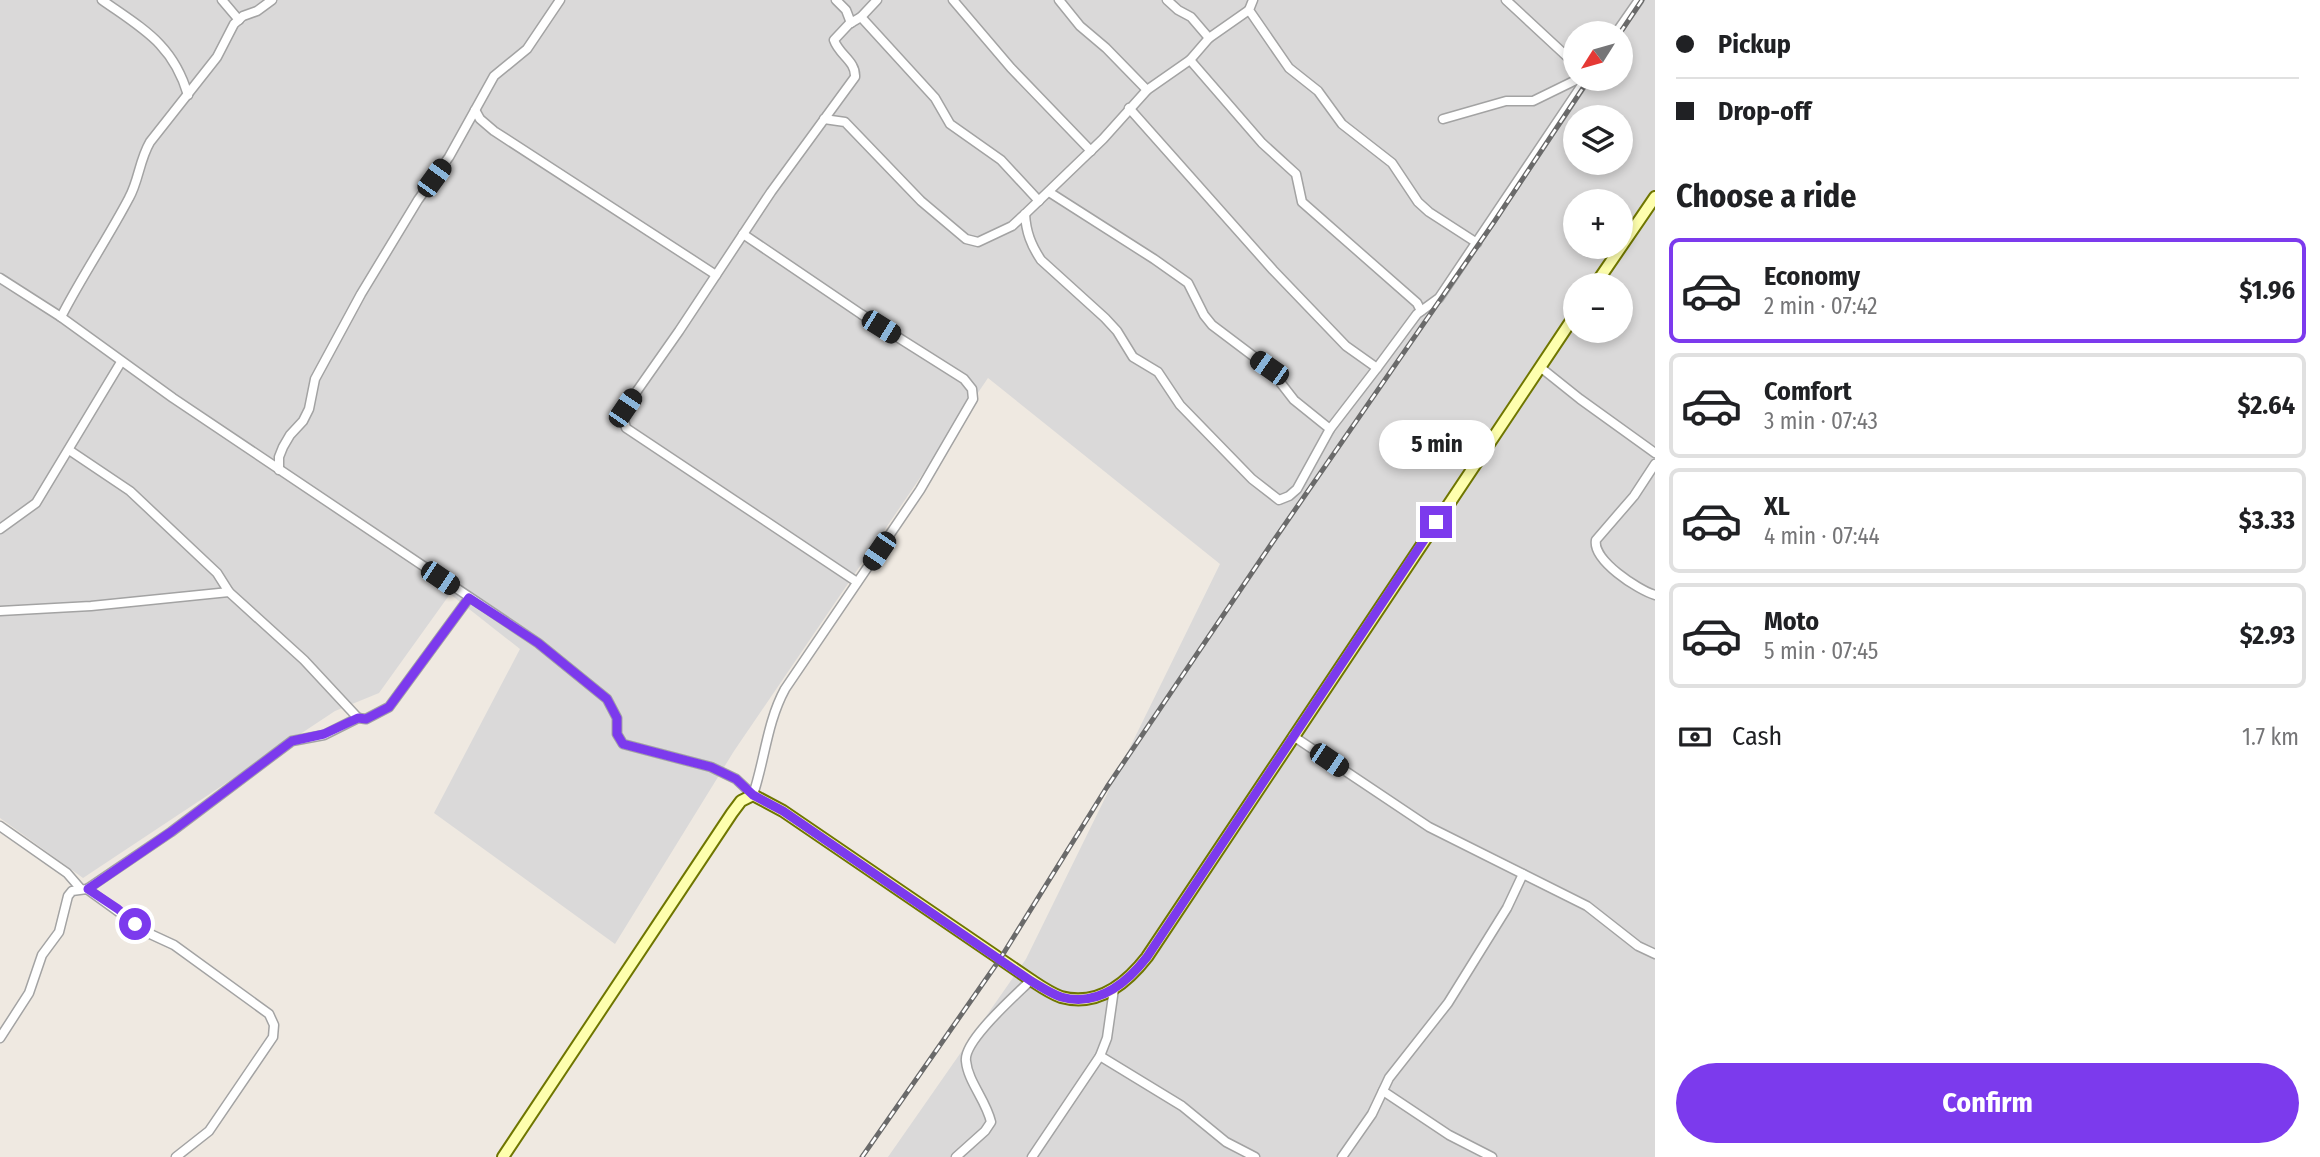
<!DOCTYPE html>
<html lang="en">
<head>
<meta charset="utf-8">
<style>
	:root { --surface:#fff; --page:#f6f6f6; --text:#202124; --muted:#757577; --line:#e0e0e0; --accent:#7c3aed }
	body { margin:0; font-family:"Fira Sans Condensed",sans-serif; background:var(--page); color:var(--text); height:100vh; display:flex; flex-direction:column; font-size:26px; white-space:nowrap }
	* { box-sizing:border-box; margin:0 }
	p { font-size:23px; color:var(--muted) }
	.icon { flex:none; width:38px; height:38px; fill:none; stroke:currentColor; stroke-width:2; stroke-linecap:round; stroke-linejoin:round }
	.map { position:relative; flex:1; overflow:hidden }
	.panel { display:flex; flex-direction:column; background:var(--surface); width:665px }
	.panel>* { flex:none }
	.banner { display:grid; align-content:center; height:154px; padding:0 21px; background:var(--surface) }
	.needle { width:46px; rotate:233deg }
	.controls { position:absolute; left:1563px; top:21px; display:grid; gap:14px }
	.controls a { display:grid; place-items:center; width:70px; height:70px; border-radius:50%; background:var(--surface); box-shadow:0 4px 10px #0003; font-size:35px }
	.end { position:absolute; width:32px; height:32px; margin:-16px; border:9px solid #7c3aed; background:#fff; box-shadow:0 0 0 4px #fff }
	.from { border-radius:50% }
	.bubble { position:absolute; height:49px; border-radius:24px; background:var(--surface); box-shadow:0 4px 10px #0003; font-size:23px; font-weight:700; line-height:49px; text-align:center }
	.car { position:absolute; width:21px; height:42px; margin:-21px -10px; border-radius:9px; box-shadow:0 0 5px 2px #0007; background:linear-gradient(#222 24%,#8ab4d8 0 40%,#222 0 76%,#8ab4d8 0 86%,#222 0) }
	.banner b { display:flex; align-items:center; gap:24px; height:66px; font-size:26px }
	.banner b+b { border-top:2px solid var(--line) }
	.banner i { width:18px; height:18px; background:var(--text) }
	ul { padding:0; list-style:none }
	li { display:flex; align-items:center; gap:21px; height:105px; margin:0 14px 10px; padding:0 7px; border:4px solid var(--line); border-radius:10px }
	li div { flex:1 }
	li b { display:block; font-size:26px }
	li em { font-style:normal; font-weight:700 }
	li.selected { border-color:var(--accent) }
	li>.icon { width:63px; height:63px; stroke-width:1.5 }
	h2 { padding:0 21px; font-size:32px; line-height:84px }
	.pay { display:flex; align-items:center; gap:18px; height:77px; padding:0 21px; font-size:26px }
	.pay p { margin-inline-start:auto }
	.primary-button { display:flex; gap:14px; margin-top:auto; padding:14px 21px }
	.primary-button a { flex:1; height:80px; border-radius:42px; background:var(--accent); color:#fff; font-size:28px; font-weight:700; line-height:80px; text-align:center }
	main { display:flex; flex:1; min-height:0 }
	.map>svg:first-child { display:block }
	.residential { fill:#dad9d9; fill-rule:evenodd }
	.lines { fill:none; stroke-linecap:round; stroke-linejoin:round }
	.street-casing { stroke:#a3a3a3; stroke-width:11 }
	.secondary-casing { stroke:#6f7600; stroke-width:14 }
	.street { stroke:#fff; stroke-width:8 }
	.secondary { stroke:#feffae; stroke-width:10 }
	.rail-casing { stroke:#6a6a6a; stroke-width:5 }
	.rail { stroke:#fff; stroke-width:2.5; stroke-dasharray:8; stroke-linecap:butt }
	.route { stroke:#7c3aed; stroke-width:9 }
</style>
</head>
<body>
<main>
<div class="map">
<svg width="1655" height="1157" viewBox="0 0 1655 1157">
	<rect width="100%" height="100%" fill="#efe9e1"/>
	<path class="residential" d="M 0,0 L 1655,0 L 1655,1157 L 888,1157 L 1026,959 L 1220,564 L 988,378 L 734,751 L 615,944 L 434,813 L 520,649 L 450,594 L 379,693 L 335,711 L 83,878 L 0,818 ZM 1575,33 L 1620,33 L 1620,79 L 1575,79 ZM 1575,117 L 1620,117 L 1620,163 L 1575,163 ZM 1575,201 L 1620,201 L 1620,247 L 1575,247 ZM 1575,285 L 1620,285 L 1620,331 L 1575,331 Z"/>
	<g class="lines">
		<g class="street-casing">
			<g id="street">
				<path d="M 102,0 C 143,29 173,44 188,95"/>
				<path d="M 222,0 L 239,20"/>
				<path d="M 836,0 L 846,10 L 851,23"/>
				<path d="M 953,0 L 1011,68 L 1091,151"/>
				<path d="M 1059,0 L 1080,26 L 1106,48 L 1147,90"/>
				<path d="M 1167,0 L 1178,10 L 1191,17 L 1209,38"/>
				<path d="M 1253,0 L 1249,10 L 1289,68 L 1318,91 L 1342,124 L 1392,163 L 1418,202 L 1429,212 L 1477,243"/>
				<path d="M 1506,0 L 1575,64"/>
				<path d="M 861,17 L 935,98 L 950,124 L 1001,160 L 1039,201"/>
				<path d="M 1616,33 L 1639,0"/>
				<path d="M 1190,60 L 1262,143 L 1296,174 L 1302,202 L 1417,303 L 1421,311"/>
				<path d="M 1129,108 L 1273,270 L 1346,346 L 1377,368 L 1417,314 L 1439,298 L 1586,79"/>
				<path d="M 475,110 L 480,119 L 494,131 L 716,275"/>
				<path d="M 824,119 L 845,122 L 921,201 L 966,239 L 978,242 L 1012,226 L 1025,214 L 1103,139 L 1147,90 L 1190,60 L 1209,38 L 1249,10"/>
				<path d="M 1443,119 L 1506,101 L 1533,101 L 1578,79"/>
				<path d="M 1049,192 L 1154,259 L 1188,283 L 1204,315 L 1212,325 L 1269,368 L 1294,400 L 1330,429"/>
				<path d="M 1025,214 C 1026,232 1031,245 1041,260 L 1105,318 L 1117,331 L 1133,357 L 1158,372 L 1180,405 L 1252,479 L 1279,500 L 1289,496 L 1297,489 L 1330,429 L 1377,368"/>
				<path d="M 0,278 L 61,317 L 173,398 L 538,643 L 607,699 L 617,718 L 617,734 L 623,744 L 711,767 L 736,779 L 753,795 C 765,759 767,722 785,689 L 920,490 L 973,399 L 972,389 L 964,379 L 861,314 L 743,234"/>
				<path d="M 61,317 C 82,276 108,238 129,198 C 139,180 139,161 150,142 L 217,57 L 234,24 L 243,16 L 257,11 L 272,0"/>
				<path d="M 1540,367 L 1580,399 L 1655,453"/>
				<path d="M 69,450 L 130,491 L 217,573 L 229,592 L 304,660 L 358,718"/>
				<path d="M 1655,464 L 1634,496 L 1596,540 C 1592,560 1638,590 1655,595"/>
				<path d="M 279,470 L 279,457 L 283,447 L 290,435 L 303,421 L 309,409 L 315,379 L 361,294 L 418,200 L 449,157 L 494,76 L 527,49 L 560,0"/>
				<path d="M 0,529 L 36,503 L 121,362"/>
				<path d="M 857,582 L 626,428 L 623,416 L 625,408 L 679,331 L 771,192 L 855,77 C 856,61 839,55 834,40 L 849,24 L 861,17 L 877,0"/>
				<path d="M 0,611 L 91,606 L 229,592"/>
				<path d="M 1293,736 L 1429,827 L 1587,906 L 1638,946 L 1655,954"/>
				<path d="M 0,826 L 67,873 L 80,888"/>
				<path d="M 87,889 L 171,832 L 292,741 L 324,735 L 358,718 L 366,719 L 389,707 L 469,598"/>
				<path d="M 0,1038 L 29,993 L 42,955 L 59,932 L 68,896 L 72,891 L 87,889 L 148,933 L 174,945 L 269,1014 L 274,1025 L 273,1037 L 209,1131 L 176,1157"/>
				<path d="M 1100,1056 L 1182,1106 L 1226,1142 L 1255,1157"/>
				<path d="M 1383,1091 L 1449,1135 L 1492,1157"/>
				<path d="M 956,1157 L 985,1131 L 991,1122 C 986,1100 968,1082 966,1061 C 963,1041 1016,995 1031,980"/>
				<path d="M 1032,1157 L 1100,1056 L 1107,1038 L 1114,989"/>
				<path d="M 1342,1157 L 1372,1114 L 1389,1078 L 1448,1003 L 1507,908 L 1523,874"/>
			</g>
		</g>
		<g class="secondary-casing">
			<g id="secondary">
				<path d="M 1595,285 L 1655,197"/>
				<path d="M 503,1157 L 732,813 L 741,801 L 753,795 L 783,811 L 1031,980 C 1040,986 1050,993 1061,997 C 1097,1007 1126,984 1147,957 L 1575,315"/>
			</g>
		</g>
		<use href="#street" class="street"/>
		<use href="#secondary" class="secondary"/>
		<g class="rail-casing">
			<g id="rail">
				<path d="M 1620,33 L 1642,0"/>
				<path d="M 862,1157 L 1000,959 L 1107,787 L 1272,543 L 1494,222 L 1589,79"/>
			</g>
		</g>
		<use href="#rail" class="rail"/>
	</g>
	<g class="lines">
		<path class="route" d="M 135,924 L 118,909 L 88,889 L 171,832 L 292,741 L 324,734 L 358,718 L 366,719 L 389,707 L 469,598 L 538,643 L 607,699 L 617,718 L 617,734 L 623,744 L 711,767 L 736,779 L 753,795 L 783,811 L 1031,981 C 1040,986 1050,993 1061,997 C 1097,1007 1126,984 1147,957 L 1436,522"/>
	</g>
</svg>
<div class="controls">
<a><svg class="needle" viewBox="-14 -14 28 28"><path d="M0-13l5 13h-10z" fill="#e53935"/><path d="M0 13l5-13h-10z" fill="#757577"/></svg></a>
<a><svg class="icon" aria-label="layers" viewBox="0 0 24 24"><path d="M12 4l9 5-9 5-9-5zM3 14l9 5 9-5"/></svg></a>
<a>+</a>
<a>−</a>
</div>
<i class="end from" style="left:135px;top:924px"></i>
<i class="end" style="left:1436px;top:522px"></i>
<div class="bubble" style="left:1379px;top:420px;width:116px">5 min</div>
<i class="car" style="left:434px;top:178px;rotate:36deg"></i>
<i class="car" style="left:881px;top:327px;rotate:122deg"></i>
<i class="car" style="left:1269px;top:368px;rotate:305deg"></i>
<i class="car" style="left:625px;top:408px;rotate:34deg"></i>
<i class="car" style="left:879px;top:551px;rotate:214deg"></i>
<i class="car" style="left:440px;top:578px;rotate:124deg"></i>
<i class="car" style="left:1329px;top:760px;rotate:124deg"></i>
</div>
<section class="panel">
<div class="banner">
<b><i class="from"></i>Pickup</b>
<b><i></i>Drop-off</b>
</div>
<h2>Choose a ride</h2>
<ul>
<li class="selected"><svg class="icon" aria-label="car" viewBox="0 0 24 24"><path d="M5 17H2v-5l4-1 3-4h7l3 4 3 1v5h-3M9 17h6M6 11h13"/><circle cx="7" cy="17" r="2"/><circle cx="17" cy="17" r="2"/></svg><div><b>Economy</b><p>2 min · 07:42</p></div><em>$1.96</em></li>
<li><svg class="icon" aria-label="car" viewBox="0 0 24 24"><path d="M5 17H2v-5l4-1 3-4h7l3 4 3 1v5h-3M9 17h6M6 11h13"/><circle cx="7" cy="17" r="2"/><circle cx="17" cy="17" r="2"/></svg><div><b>Comfort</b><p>3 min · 07:43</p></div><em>$2.64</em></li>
<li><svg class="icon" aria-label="car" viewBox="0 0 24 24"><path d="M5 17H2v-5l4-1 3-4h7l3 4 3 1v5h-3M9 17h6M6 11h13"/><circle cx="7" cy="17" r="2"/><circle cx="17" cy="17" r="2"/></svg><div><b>XL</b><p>4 min · 07:44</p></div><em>$3.33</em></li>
<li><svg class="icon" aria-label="car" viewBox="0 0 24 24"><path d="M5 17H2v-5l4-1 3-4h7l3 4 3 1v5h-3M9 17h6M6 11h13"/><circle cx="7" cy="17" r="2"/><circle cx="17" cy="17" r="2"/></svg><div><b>Moto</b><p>5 min · 07:45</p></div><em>$2.93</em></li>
</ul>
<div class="pay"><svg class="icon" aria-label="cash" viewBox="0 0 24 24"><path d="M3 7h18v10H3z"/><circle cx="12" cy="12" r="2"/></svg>Cash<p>1.7 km</p></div>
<div class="primary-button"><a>Confirm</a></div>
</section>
</main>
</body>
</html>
